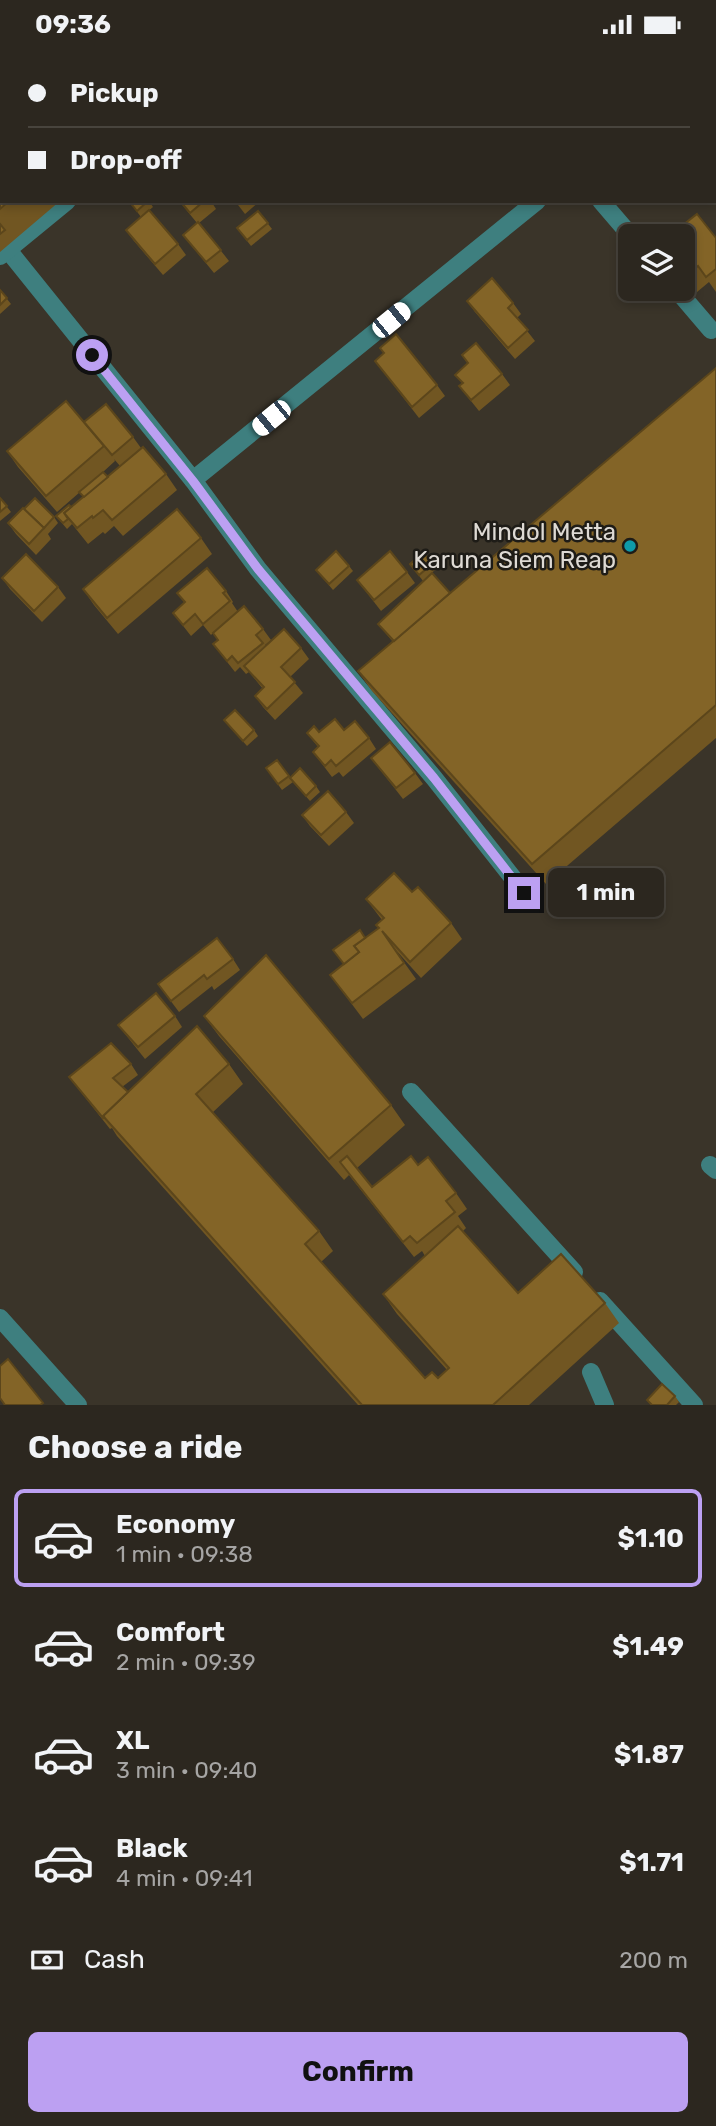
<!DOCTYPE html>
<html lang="en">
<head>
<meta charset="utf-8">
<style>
	:root { --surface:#2c271f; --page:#342f28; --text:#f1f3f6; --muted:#a6a5a4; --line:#48443d; --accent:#bca0f2 }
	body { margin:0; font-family:Rubik,sans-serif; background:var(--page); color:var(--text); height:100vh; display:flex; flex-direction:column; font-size:26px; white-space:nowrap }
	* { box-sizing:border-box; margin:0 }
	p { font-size:23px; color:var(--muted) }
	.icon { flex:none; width:38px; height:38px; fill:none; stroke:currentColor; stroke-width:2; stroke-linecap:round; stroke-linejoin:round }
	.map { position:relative; height:1356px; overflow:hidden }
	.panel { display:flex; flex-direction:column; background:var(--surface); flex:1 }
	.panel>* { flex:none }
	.banner { position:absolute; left:0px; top:0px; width:718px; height:154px; box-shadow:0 4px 10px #0003,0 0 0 2px var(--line); display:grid; align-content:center; height:154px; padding:0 28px; background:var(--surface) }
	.buttons { position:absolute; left:618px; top:175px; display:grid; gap:14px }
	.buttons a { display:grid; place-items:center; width:77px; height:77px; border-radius:10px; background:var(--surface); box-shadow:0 4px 10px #0003,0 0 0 2px var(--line); font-size:35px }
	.end { position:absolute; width:32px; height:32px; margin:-16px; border:9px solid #bca0f2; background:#111; box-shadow:0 0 0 4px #111 }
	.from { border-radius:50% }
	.bubble { position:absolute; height:49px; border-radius:10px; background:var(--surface); box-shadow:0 4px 10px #0003,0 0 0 2px var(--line); font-size:23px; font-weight:700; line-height:49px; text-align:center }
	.car { position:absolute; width:21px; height:42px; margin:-21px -10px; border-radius:9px; box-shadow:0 0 5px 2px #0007; background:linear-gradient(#fff 24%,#345 0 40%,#fff 0 76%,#345 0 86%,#fff 0) }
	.banner b { display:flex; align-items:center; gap:24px; height:66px; font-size:26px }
	.banner b+b { border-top:2px solid var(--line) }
	.banner i { width:18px; height:18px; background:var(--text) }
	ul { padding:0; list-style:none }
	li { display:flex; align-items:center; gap:21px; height:98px; margin:0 14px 10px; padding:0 14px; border:4px solid transparent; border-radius:10px }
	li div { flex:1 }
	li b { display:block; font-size:26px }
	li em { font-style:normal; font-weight:700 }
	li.current { border-color:var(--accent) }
	li>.icon { width:63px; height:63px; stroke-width:1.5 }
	h2 { padding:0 28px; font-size:32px; line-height:84px }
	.pay { display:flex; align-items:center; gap:18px; height:77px; padding:0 28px; font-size:26px }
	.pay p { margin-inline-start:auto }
	.primary-button { display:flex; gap:14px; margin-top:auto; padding:14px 28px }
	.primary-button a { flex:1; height:80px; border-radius:10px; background:var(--accent); color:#111; font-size:28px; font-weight:700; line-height:80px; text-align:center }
	.status { display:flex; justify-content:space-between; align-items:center; height:49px; padding:0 35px; background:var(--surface); direction:ltr }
	.status svg { height:19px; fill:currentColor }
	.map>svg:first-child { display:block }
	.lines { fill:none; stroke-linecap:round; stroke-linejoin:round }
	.minor { stroke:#3e7f7f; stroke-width:18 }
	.wall { fill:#715622 }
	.building { fill:#836427; stroke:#5c461b; stroke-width:2 }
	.route { stroke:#bca0f2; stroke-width:9 }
	.culture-dot { fill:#0f9aa8; stroke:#1e1c17; stroke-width:2.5 }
	.labels { text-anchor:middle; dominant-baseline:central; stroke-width:5; stroke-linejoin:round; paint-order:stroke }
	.poi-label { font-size:24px; fill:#dedad4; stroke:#1e1c17; text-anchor:end }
</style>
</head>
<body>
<div class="status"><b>09:36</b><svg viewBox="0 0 49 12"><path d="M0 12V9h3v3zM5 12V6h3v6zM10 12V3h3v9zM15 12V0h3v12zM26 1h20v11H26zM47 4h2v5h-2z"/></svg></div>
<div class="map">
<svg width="716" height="1356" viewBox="0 0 716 1356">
	<rect width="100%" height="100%" fill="#3a3429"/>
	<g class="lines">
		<g class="minor">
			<path d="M 213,0 L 215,2"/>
			<path d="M 313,0 L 314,2"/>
			<path d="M 249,2 L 251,0"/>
			<path d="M 601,152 L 631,187"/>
			<path d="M 8,201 L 193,431 L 258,520 L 434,729 L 524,843"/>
			<path d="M 0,207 L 67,152"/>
			<path d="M 676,240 L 711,281"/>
			<path d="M 193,431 L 537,152"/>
			<path d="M 411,1043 L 574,1223"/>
			<path d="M 710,1116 L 716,1121"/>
			<path d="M 600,1252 L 694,1356"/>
			<path d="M 0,1269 L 78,1356"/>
			<path d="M 591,1323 L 605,1356"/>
		</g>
	</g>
	<g class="wall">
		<path d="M 0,0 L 2,152 L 60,152 L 0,203 Z"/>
		<path d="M 382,0 L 425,0 L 426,2 L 384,2 Z"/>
		<path d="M 129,152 L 149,152 L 153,158 L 141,168 Z"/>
		<path d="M 179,152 L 211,152 L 216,160 L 199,174 L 229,212 L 214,224 L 183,186 L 197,174 Z"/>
		<path d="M 235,152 L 260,152 L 245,165 Z"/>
		<path d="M 258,162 L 272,180 L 251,197 L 237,179 Z"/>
		<path d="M 126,181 L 178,195 L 186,206 L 163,226 L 134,192 Z"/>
		<path d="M 682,187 L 716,189 L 716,243 L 709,233 L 697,243 L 682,224 Z"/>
		<path d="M 0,241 L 11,255 L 0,265 Z"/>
		<path d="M 467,252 L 513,254 L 521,265 L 517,269 L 535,292 L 515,310 L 475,263 Z"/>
		<path d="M 380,299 L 437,336 L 445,347 L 419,369 L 375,312 L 384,305 Z"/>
		<path d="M 462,306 L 502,325 L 510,336 L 479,362 L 459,337 L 462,334 L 455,326 L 468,315 Z"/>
		<path d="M 716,319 L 716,689 L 546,835 L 372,642 L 358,622 L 393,593 L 378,575 L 450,544 Z"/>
		<path d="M 84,373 L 133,388 L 141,399 L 120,417 L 114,410 L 115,412 L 103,423 L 108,428 L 166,425 L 177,441 L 123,487 L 114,477 L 105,485 L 103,483 L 88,495 L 72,475 L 67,480 L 56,467 L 71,458 L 83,448 L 80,443 L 57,463 L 18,418 L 7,402 Z"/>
		<path d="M 0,449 L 11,463 L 0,472 Z"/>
		<path d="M 54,468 L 58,474 L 48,485 L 51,490 L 36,506 L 16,485 L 8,474 Z"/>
		<path d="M 201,489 L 212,505 L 118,585 L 94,556 L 83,540 Z"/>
		<path d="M 423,503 L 436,520 L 423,532 L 410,515 Z"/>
		<path d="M 349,517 L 353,522 L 333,541 L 316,521 Z"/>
		<path d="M 407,523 L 415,534 L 381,562 L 357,531 Z"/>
		<path d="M 2,529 L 58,538 L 66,549 L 42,573 L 10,540 Z"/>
		<path d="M 226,542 L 233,553 L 232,554 L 238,563 L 263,580 L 271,591 L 265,596 L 266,598 L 301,599 L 309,610 L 290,628 L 303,644 L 275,671 L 263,658 L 255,647 L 263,640 L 249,623 L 246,625 L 240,618 L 235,623 L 213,595 L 218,591 L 213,584 L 211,586 L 203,576 L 191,587 L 173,564 L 185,554 L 177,544 Z"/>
		<path d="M 224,671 L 254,681 L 258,687 L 247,697 Z"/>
		<path d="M 344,681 L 369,689 L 376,700 L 343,728 L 339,723 L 332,728 L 313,703 L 318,698 L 307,684 Z"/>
		<path d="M 371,709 L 415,724 L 423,735 L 403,750 Z"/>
		<path d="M 277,711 L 290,728 L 316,737 L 320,743 L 310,752 L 293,733 L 282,741 L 266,719 Z"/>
		<path d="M 346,763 L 354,774 L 329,797 L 310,777 L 302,766 Z"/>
		<path d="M 412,843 L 451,874 L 462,890 L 421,929 L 393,898 L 416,930 L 363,970 L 330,926 L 344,915 L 365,889 L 378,879 L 382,871 L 366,850 Z"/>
		<path d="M 233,910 L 240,921 L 214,941 L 212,937 L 179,963 L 158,935 Z"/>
		<path d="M 175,967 L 182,978 L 145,1010 L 118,976 Z"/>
		<path d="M 204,967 L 391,1056 L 405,1076 L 357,1119 L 372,1138 L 418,1116 L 456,1144 L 467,1160 L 458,1167 L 466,1179 L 462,1183 L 518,1244 L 605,1254 L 619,1274 L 529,1356 L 358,1356 L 117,1087 L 112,1079 L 110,1080 L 69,1028 L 131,1015 L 138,1026 L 122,1038 L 128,1043 L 229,1015 L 243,1035 L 212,1064 L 319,1182 L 333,1202 L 321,1213 L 425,1329 L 438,1329 L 447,1321 L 397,1265 L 383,1245 L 425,1207 L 422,1202 L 414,1208 L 349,1126 L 344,1131 L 219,987 Z"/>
		<path d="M 675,1347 L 679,1353 L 676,1356 L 651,1356 L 647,1351 Z"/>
	</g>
	<g class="building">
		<path d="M 0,0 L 21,0 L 19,2 L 2,2 L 2,17 L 0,18 Z"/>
		<path d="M 21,0 L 173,0 L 174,2 L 19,2 Z"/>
		<path d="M 384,0 L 410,0 L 408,2 L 385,2 Z"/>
		<path d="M 2,17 L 2,152 L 9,152 L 0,160 L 0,18 Z"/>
		<path d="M 129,152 L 148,152 L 137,162 Z"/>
		<path d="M 180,152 L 204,152 L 190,164 Z"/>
		<path d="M 149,161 L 178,195 L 155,215 L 126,181 Z"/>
		<path d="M 258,162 L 268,174 L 247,191 L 237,179 Z"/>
		<path d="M 697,165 L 716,189 L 716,220 L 706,228 L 698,217 L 686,227 L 682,223 L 682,187 L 669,187 Z"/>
		<path d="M 198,173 L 221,201 L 206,213 L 183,186 Z"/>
		<path d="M 0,175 L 5,181 L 0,185 Z"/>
		<path d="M 492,229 L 513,254 L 508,259 L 528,281 L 508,299 L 467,252 Z"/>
		<path d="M 0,241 L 7,249 L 0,256 Z"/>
		<path d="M 396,285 L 437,336 L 412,358 L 375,312 L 384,304 L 380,299 Z"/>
		<path d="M 476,294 L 502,325 L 471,351 L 459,337 L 463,334 L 455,326 L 468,314 L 462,306 Z"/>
		<path d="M 716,319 L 716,656 L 532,815 L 358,622 Z"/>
		<path d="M 66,352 L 104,397 L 46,447 L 7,402 Z"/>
		<path d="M 106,355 L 133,388 L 112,406 L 84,373 Z"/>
		<path d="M 143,398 L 166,425 L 112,471 L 103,461 L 93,469 L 92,467 L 77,479 L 64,464 Z"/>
		<path d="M 103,423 L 108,428 L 84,448 L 79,443 Z"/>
		<path d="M 0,449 L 7,457 L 0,463 Z"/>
		<path d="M 35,449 L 54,468 L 44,479 L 24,460 Z"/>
		<path d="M 69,456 L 71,458 L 64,464 L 68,470 L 63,474 L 56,467 Z"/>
		<path d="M 23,459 L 44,479 L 29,495 L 8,474 Z"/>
		<path d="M 177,460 L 201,489 L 107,569 L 83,540 Z"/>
		<path d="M 336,502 L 349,517 L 329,535 L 316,521 Z"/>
		<path d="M 390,502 L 407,523 L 374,551 L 357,531 Z"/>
		<path d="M 423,503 L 432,515 L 419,526 L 410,515 Z"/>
		<path d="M 26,505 L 58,538 L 34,562 L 2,529 Z"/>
		<path d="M 207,519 L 226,542 L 223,544 L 230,552 L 203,575 L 195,565 L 183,576 L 173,564 L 185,553 L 177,544 Z"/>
		<path d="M 432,524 L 450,544 L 394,592 L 378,575 Z"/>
		<path d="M 244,557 L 263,580 L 256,586 L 263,594 L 238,614 L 232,607 L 227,612 L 213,595 L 218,591 L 213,584 Z"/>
		<path d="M 284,580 L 301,599 L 281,618 L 295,633 L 267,660 L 255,647 L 264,638 L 244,617 Z"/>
		<path d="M 235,661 L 254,681 L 243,692 L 224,671 Z"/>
		<path d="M 335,670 L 344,681 L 355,672 L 369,689 L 336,717 L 331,711 L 325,717 L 313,703 L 319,697 L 307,684 L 314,677 L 319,683 Z"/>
		<path d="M 390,693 L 415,724 L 396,739 L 371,709 Z"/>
		<path d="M 277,711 L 289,727 L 278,735 L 266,719 Z"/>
		<path d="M 300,719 L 316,737 L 306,747 L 290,729 Z"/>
		<path d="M 328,742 L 346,763 L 321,786 L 302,766 Z"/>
		<path d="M 394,824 L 412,843 L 418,838 L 451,874 L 410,913 L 382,882 L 404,914 L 352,954 L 330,926 L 359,903 L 354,897 L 379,879 L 376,876 L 384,869 L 366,850 Z"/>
		<path d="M 360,881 L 365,889 L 354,897 L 359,903 L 344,915 L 333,901 Z"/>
		<path d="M 217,889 L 233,910 L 207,930 L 204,926 L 171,952 L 158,935 Z"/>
		<path d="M 266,906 L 391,1056 L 329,1110 L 204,967 Z"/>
		<path d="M 156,944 L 175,967 L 138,998 L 118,976 Z"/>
		<path d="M 197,977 L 229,1015 L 196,1045 L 319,1182 L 305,1195 L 425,1329 L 432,1323 L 438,1329 L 449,1319 L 383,1245 L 458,1177 L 518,1244 L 561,1205 L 605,1254 L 493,1356 L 362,1356 L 103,1067 Z"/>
		<path d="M 111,994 L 131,1015 L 113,1029 L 128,1043 L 103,1067 L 104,1068 L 103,1069 L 69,1028 Z"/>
		<path d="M 347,1107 L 372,1138 L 411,1107 L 418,1116 L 428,1108 L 456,1144 L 446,1152 L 455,1163 L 417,1194 L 410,1187 L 403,1193 L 340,1113 Z"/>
		<path d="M 8,1310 L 43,1354 L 40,1356 L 5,1356 L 0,1349 L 0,1317 Z"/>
		<path d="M 662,1335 L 675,1347 L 667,1356 L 652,1356 L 647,1351 Z"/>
	</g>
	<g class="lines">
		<path class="route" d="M 92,306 L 193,432 L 258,520 L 434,729 L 524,844"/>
	</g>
	<circle class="culture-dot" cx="630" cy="497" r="7"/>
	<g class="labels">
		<g class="poi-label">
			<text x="616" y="483">Mindol Metta<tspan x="616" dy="28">Karuna Siem Reap</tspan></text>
		</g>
	</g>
</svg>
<div class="buttons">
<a><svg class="icon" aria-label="layers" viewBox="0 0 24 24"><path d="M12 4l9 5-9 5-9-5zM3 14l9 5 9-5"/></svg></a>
</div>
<i class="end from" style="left:92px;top:306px"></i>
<i class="end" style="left:524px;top:844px"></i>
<div class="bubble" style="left:548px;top:819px;width:116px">1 min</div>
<i class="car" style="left:391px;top:271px;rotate:51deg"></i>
<i class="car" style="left:271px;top:369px;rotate:231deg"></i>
<div class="banner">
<b><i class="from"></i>Pickup</b>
<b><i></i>Drop-off</b>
</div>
</div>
<section class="panel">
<h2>Choose a ride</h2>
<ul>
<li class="current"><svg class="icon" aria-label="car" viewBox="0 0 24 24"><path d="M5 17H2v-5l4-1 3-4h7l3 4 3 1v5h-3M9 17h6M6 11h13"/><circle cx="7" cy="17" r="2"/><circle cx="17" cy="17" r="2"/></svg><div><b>Economy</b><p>1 min · 09:38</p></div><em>$1.10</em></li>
<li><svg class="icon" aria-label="car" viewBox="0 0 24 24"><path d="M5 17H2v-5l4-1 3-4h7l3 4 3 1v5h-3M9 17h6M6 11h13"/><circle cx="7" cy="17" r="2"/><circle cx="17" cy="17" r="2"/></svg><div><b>Comfort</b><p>2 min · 09:39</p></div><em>$1.49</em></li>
<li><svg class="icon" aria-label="car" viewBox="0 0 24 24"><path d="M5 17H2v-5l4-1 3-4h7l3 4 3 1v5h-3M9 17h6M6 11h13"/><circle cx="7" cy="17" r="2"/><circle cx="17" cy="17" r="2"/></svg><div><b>XL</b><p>3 min · 09:40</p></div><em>$1.87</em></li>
<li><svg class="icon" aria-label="car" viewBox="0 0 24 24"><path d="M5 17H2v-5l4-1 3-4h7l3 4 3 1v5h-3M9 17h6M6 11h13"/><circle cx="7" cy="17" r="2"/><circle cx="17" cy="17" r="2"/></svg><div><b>Black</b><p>4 min · 09:41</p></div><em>$1.71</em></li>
</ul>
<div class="pay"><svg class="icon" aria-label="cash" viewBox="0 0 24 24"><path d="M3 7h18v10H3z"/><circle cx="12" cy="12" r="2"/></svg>Cash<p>200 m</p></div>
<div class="primary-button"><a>Confirm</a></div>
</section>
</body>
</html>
